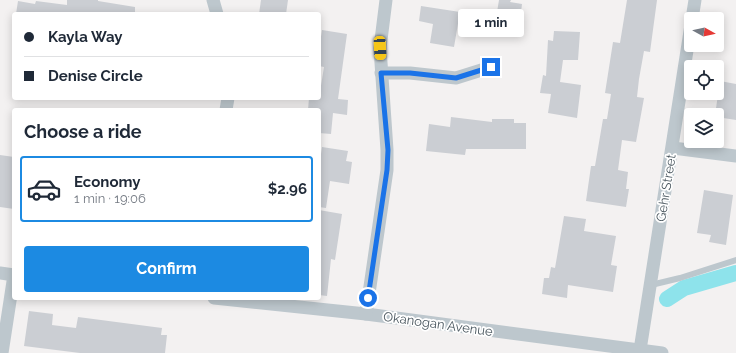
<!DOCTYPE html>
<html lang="en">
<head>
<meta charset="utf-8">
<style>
	:root { --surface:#fff; --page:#f2f2f3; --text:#1f2937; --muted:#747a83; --line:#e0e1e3; --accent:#1c8ae2 }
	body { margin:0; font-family:Raleway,sans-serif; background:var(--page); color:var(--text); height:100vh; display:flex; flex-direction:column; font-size:15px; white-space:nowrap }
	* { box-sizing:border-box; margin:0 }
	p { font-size:13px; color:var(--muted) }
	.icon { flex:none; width:22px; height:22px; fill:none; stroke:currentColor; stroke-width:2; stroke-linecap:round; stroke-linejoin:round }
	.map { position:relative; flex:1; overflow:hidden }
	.drawer { position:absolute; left:12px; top:108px; width:309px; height:192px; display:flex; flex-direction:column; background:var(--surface); border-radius:4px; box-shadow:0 2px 10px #0003 }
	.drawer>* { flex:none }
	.banner { position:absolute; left:12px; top:12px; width:309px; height:88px; border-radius:4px; box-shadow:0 2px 10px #0003; display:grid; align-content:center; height:88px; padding:0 12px; background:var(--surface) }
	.needle { width:26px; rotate:98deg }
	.tools { position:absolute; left:684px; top:12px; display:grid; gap:8px }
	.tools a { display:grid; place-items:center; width:40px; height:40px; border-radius:4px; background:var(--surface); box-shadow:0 2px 10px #0003; font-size:20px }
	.end { position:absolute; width:18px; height:18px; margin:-9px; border:5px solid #1a73e8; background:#fff; box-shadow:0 0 0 2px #fff }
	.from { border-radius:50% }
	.bubble { position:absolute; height:28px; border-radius:4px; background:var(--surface); box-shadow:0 2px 10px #0003; font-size:13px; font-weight:700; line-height:28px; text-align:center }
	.car { position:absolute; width:12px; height:24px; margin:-12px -6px; border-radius:5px; box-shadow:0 0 3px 1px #0007; background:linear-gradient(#f5c518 24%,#345 0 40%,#f5c518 0 76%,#345 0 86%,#f5c518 0) }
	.banner b { display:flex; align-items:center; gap:14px; height:38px; font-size:15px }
	.banner b+b { border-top:1px solid var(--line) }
	.banner i { width:10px; height:10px; background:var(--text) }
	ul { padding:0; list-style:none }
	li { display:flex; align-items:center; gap:12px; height:66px; margin:0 8px 6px; padding:0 4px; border:2px solid transparent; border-radius:4px }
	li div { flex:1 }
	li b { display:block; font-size:15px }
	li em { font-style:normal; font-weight:700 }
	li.selected { border-color:var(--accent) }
	li>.icon { width:36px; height:36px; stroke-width:1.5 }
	h2 { padding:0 12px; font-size:18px; line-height:48px }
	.primary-button { display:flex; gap:8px; margin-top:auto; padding:8px 12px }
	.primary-button a { flex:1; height:46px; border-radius:4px; background:var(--accent); color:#fff; font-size:16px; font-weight:700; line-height:46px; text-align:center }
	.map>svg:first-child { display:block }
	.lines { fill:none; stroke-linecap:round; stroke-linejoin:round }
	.canal { stroke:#8ee3eb; stroke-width:16 }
	.building { fill:#cbced3 }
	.service { stroke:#bdc7cd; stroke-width:6 }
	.minor { stroke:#bdc7cd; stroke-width:13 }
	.route { stroke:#1a73e8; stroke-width:5 }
	.labels { text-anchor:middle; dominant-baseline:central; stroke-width:3.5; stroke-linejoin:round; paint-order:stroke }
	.street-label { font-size:13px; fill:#49565e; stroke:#fff }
</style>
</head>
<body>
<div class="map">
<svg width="736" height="353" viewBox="0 0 736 353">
	<rect width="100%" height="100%" fill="#f3f1f1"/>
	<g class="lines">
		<path class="canal" d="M 667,299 L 684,288 L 736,273"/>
	</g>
	<g class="building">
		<path d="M 67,0 L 98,0 L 98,1 L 135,7 L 135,14 L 16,14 L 18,1 L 35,4 L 36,1 L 67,5 Z"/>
		<path d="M 261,0 L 288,0 L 286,14 L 259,14 Z"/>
		<path d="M 499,0 L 511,0 L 510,2 L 522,4 L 520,21 L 496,18 Z"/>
		<path d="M 627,0 L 657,0 L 650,52 L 644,51 L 639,79 L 637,97 L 644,98 L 636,142 L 622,140 L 618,170 L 628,172 L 626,189 L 629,189 L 626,207 L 586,201 L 591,166 L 595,166 L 603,119 L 607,119 L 611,94 L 605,93 L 613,42 L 620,43 Z"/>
		<path d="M 421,6 L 460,12 L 454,47 L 430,43 L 433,24 L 419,21 Z"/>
		<path d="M 322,30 L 347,34 L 338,99 L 348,100 L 347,115 L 333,113 L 331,134 L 319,133 L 319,110 L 308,110 L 309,98 L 319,98 L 324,67 L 319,66 L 319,50 Z"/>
		<path d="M 554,31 L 580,32 L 578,60 L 563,60 L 560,82 L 581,85 L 577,118 L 548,113 L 551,94 L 540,93 L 543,75 L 546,76 L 548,40 L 553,41 Z"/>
		<path d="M 720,81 L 736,84 L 736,120 L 717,117 L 717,115 L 715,115 Z"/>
		<path d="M 451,117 L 492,122 L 492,119 L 514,119 L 514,123 L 526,123 L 526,149 L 466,149 L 465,155 L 426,151 L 429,124 L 450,127 Z"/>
		<path d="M 322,147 L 348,151 L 346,161 L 352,162 L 349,184 L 330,181 L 326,208 L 319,207 L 319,168 Z"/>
		<path d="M 0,155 L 14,157 L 14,209 L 0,207 Z"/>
		<path d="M 704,190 L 733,195 L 726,245 L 709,242 L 711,235 L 697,233 Z"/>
		<path d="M 319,210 L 342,214 L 335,260 L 331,259 L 327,296 L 319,295 Z"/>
		<path d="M 564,216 L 586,219 L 584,231 L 616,236 L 611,265 L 617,266 L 613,292 L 568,285 L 567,298 L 542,294 L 544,278 L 549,278 L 551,267 L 555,268 Z"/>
		<path d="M 29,311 L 53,314 L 52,325 L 76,328 L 78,317 L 162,328 L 161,335 L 167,335 L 165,353 L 80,353 L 24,346 Z"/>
	</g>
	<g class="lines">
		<path class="service" d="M 651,285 L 680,278 L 736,260"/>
		<g class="minor">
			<path d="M 213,0 L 217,14"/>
			<path d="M 692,19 L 695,0"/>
			<path d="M 381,73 L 410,73 L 456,78 L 491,67"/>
			<path d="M 226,110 L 228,98"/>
			<path d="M 673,148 L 736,156"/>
			<path d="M 0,273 L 14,275"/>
			<path d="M 214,298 L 366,314 L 662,353"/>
			<path d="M 366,314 L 387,170 L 387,150 L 380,48 L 386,0"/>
			<path d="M 640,350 L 691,25"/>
			<path d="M 2,353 L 14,275"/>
		</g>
	</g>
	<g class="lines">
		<path class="route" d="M 368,298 L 387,170 L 388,150 L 381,73 L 410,73 L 456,78 L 491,67"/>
	</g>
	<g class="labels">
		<g class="street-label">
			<text transform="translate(666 188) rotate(-81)">Gehr Street</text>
			<text transform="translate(438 324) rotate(8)">Okanogan Avenue</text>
		</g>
	</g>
</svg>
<div class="tools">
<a><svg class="needle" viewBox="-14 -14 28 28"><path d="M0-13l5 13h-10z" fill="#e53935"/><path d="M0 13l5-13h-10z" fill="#747a83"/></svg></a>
<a><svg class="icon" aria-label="locate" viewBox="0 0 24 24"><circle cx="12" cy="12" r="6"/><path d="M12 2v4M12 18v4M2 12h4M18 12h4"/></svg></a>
<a><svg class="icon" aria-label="layers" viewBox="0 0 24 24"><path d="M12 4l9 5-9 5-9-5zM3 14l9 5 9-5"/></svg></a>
</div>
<i class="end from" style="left:368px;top:298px"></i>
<i class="end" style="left:491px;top:67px"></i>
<div class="bubble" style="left:458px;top:9px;width:66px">1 min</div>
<i class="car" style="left:380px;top:48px;rotate:177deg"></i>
<div class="banner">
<b><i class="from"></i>Kayla Way</b>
<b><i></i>Denise Circle</b>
</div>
<section class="drawer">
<h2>Choose a ride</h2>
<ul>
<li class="selected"><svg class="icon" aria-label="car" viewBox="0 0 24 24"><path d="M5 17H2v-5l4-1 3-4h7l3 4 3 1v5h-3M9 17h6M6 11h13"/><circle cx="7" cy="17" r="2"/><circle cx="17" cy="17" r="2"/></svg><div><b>Economy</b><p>1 min · 19:06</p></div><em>$2.96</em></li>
</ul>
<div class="primary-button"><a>Confirm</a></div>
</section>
</div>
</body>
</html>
